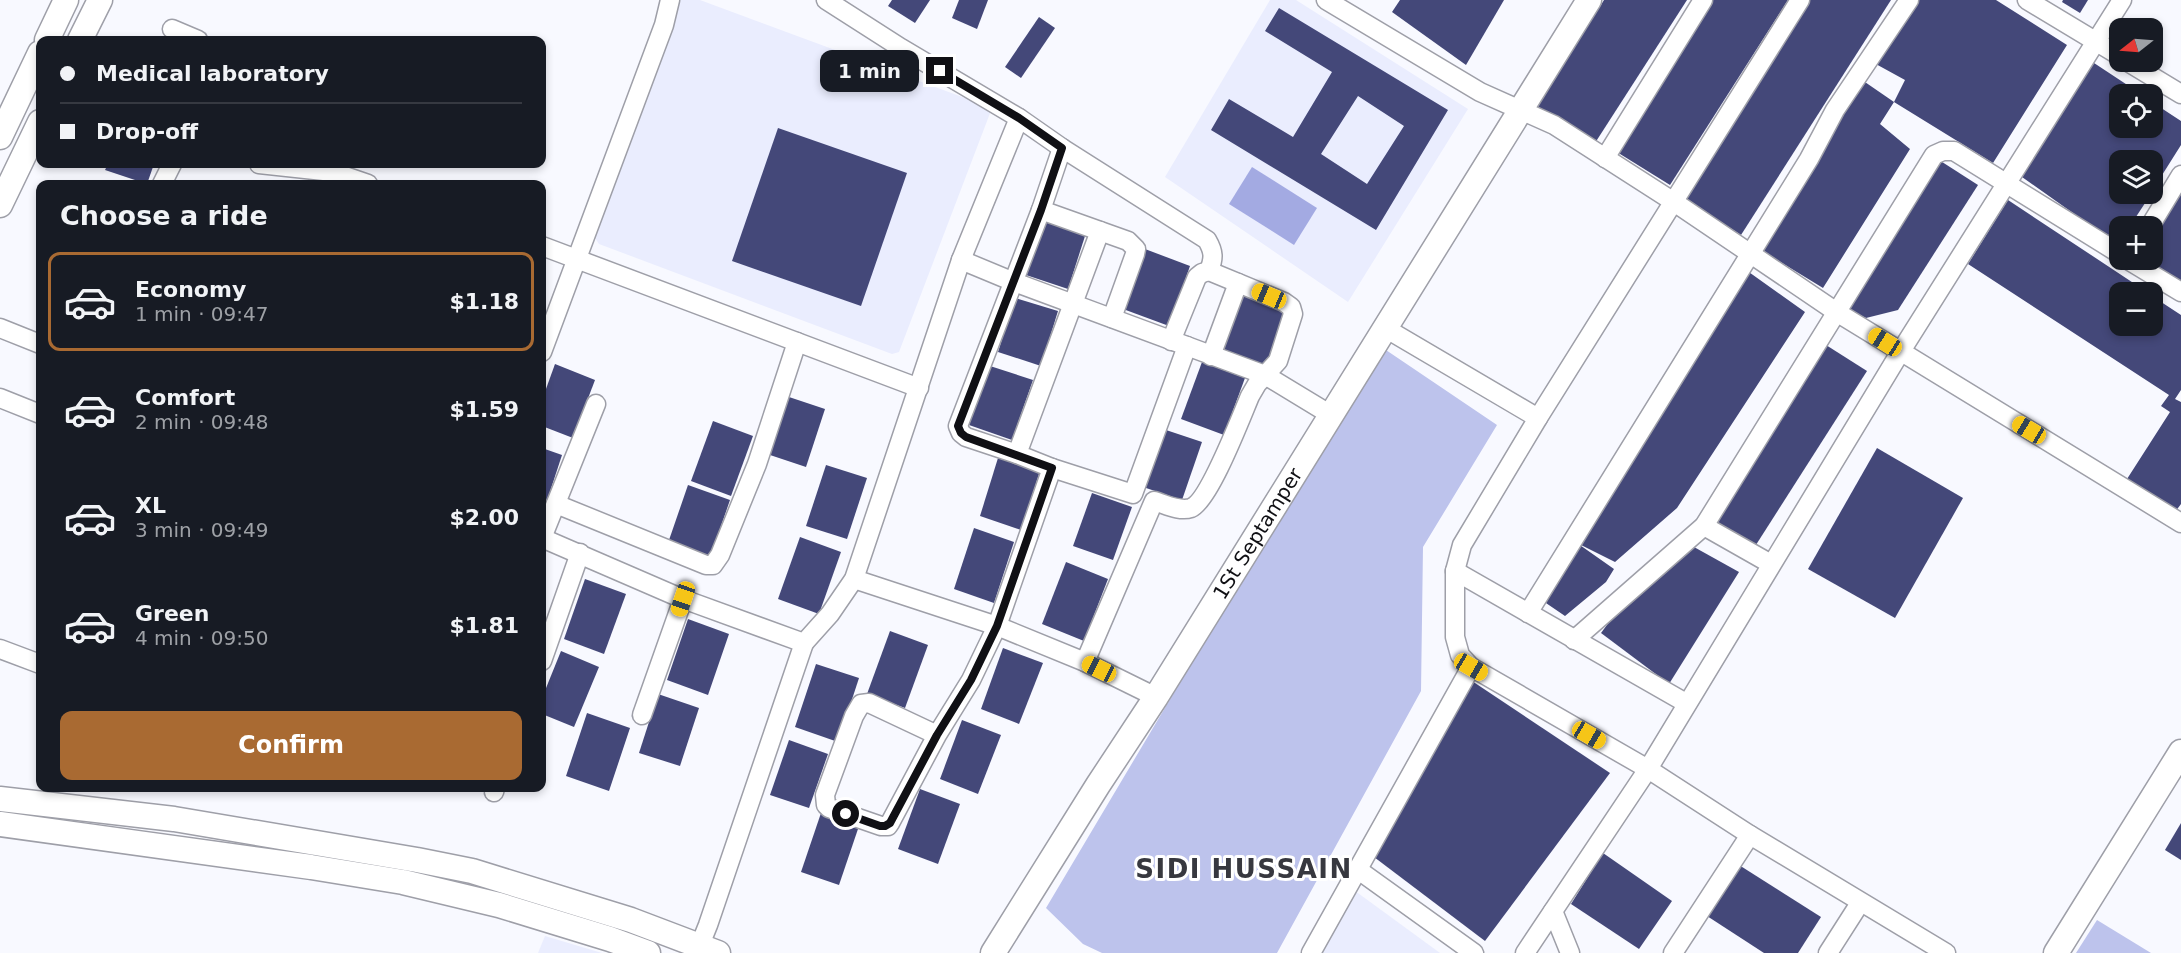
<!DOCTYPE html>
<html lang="en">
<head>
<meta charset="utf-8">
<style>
	:root { --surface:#171b24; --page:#242831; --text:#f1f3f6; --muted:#9ea1a6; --line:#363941; --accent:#a96a32 }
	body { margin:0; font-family:"DejaVu Sans",sans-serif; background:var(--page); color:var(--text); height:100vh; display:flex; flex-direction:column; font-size:22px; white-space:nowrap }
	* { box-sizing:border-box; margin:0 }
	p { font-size:20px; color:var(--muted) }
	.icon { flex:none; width:33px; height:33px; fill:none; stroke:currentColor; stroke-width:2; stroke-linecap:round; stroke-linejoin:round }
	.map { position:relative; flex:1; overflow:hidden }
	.side { position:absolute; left:36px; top:180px; width:510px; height:612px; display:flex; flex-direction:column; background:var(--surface); border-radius:12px; box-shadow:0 3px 9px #0003 }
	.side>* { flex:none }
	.guide { position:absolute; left:36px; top:36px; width:510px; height:132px; border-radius:12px; box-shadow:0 3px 9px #0003; display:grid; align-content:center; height:132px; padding:0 24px; background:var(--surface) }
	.needle { width:39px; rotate:253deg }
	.tools { position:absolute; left:2109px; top:18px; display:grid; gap:12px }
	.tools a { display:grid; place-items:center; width:54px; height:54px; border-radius:12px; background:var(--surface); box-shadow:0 3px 9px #0003; font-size:30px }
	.end { position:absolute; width:27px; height:27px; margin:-14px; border:8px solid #101014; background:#fff; box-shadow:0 0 0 3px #fff }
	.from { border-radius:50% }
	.bubble { position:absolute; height:42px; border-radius:12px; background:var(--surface); box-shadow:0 3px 9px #0003; font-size:20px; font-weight:700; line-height:42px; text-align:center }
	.car { position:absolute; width:18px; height:36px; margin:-18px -9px; border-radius:8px; box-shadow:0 0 4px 2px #0007; background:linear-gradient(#f5c518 24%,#345 0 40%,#f5c518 0 76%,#345 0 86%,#f5c518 0) }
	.guide b { display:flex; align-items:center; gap:21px; height:57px; font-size:22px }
	.guide b+b { border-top:2px solid var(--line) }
	.guide i { width:15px; height:15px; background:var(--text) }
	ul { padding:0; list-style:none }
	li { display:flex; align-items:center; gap:18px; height:99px; margin:0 12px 9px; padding:0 12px; border:3px solid transparent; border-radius:12px }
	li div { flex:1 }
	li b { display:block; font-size:22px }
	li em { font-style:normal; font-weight:700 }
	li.selected { border-color:var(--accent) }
	li>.icon { width:54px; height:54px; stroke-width:1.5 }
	h2 { padding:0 24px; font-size:27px; line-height:72px }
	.button { display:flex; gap:12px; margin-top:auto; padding:12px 24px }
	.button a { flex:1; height:69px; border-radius:12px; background:var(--accent); color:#fff; font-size:24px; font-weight:700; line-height:69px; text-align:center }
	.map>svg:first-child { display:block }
	.built { fill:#eaedfe }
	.green { fill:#bdc3ec }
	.water { fill:#a3aae2 }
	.building { fill:#444879; fill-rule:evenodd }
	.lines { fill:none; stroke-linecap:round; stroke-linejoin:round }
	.minor-casing { stroke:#9e9fa8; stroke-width:21 }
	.major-casing { stroke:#9e9fa8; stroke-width:27 }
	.minor { stroke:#fff; stroke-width:18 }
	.major { stroke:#fff; stroke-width:24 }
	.route { stroke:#101014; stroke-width:8 }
	.labels { text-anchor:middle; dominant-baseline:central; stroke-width:6; stroke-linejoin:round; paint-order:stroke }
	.street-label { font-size:20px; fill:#101014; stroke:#fff }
	.district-label { font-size:26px; font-weight:bold; letter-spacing:1.5px; fill:#37383f; stroke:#fff }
</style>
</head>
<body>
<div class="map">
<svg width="2181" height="953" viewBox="0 0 2181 953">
	<rect width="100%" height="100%" fill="#f8f9ff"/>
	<g class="built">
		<path d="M 679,0 L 700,0 L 992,108 L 899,352 L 892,354 L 599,244 L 593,235 L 593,226 Z"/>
		<path d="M 1270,0 L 1296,0 L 1468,109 L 1348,302 L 1165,177 Z"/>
		<path d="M 1351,888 L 1440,953 L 1315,953 Z"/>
		<path d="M 545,936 L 602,953 L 538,953 Z"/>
	</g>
	<g class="green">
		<path d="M 1380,346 L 1497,425 L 1423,547 L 1421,691 L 1277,953 L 1102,953 L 1083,944 L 1046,908 Z"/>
		<path d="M 2097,920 L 2151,953 L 2076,953 Z"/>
	</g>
	<path class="water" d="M 1252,167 L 1317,208 L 1294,245 L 1229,204 Z"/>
	<g class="building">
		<path d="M 892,0 L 930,0 L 915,23 L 888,6 Z"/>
		<path d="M 959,0 L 988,0 L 977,29 L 952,18 Z"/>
		<path d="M 1400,0 L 1504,0 L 1466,65 L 1392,12 Z"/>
		<path d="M 1604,0 L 1687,0 L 1595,143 L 1537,106 Z"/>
		<path d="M 1705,0 L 1788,0 L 1670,185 L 1612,149 Z"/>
		<path d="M 1807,0 L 1891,0 L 1741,235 L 1683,198 Z"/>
		<path d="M 1917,0 L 1996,0 L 2067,45 L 1993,163 L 1894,102 L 1880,124 L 1910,149 L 1823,288 L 1759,249 L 1862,80 L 1894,102 L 1905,80 L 1874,63 Z"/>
		<path d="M 2063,0 L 2088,0 L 2080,13 L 2062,2 Z"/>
		<path d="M 1279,8 L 1448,110 L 1376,230 L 1211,130 L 1229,99 L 1293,137 L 1332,72 L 1265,31 ZM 1358,96 L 1404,126 L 1367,184 L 1321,154 Z"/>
		<path d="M 1039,17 L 1055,28 L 1021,78 L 1005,67 Z"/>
		<path d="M 2091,61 L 2141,94 L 2120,94 L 2120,128 L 2152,128 L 2152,102 L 2181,121 L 2181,145 L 2152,191 L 2152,160 L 2120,160 L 2120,194 L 2151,194 L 2130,226 L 2120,226 L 2118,245 L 2022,177 Z"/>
		<path d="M 778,128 L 907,173 L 861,306 L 732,261 Z"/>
		<path d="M 1939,160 L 1978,185 L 1898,310 L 1866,318 L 1849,310 Z"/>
		<path d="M 108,164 L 154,164 L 147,184 L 105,170 Z"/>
		<path d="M 2181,187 L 2181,283 L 2144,260 L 2152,260 L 2152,235 Z"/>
		<path d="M 2008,200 L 2147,292 L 2120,292 L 2120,326 L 2152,326 L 2152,296 L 2181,315 L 2181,390 L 2175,399 L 2181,402 L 2181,504 L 2175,512 L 2127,479 L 2170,412 L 2161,406 L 2169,395 L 1968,264 Z"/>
		<path d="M 1045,219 L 1086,233 L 1068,289 L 1026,275 Z"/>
		<path d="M 1145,249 L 1190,266 L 1169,326 L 1123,309 Z"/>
		<path d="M 1746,270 L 1805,312 L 1677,508 L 1615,562 L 1577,543 L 1614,569 L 1606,582 L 1565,616 L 1543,601 L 1577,543 Z"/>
		<path d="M 1243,294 L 1287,310 L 1266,370 L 1222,354 Z"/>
		<path d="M 1015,298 L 1058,311 L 1041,366 L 998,352 Z"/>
		<path d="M 1826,345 L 1867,371 L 1754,548 L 1714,522 Z"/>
		<path d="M 1202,362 L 1245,378 L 1224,435 L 1181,419 Z"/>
		<path d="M 555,364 L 595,380 L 573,438 L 542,426 L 542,400 Z"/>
		<path d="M 990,366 L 1033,380 L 1012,440 L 969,425 Z"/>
		<path d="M 783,395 L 825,409 L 806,467 L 764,453 Z"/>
		<path d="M 713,421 L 753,436 L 731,496 L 691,481 Z"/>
		<path d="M 1160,428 L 1202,442 L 1182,500 L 1140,486 Z"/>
		<path d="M 542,448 L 562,455 L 542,516 Z"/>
		<path d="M 1877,448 L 1963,498 L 1895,618 L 1808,569 Z"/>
		<path d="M 998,458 L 1040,471 L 1021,530 L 980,516 Z"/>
		<path d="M 826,465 L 867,478 L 847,539 L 806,526 Z"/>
		<path d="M 688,485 L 730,500 L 710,558 L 668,543 Z"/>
		<path d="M 1092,493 L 1132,507 L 1113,560 L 1073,546 Z"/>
		<path d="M 974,528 L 1014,542 L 994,603 L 954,589 Z"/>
		<path d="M 800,537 L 841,552 L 819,614 L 778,599 Z"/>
		<path d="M 1694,547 L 1739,572 L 1669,684 L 1601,633 L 1618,610 Z"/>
		<path d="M 1066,562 L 1108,579 L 1084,641 L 1042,624 Z"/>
		<path d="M 585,579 L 626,594 L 604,654 L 564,639 Z"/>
		<path d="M 688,619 L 729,634 L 708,695 L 667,680 Z"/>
		<path d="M 890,631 L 928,645 L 905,708 L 867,694 Z"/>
		<path d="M 1003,648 L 1043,663 L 1019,724 L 981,709 Z"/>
		<path d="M 561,651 L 599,667 L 574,727 L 542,714 L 542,698 Z"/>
		<path d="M 816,664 L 859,678 L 838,742 L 795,727 Z"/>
		<path d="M 1472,681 L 1610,773 L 1485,941 L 1374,857 Z"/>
		<path d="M 658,694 L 699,708 L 680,766 L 639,753 Z"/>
		<path d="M 587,713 L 630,728 L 609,791 L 566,776 Z"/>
		<path d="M 962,720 L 1001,735 L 978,794 L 940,779 Z"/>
		<path d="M 789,740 L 828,754 L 809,808 L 770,795 Z"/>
		<path d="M 920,789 L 960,804 L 938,864 L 898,849 Z"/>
		<path d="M 821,813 L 859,826 L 839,885 L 801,872 Z"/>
		<path d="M 2181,823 L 2181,860 L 2165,850 Z"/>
		<path d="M 1603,853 L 1672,901 L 1639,949 L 1571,904 Z"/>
		<path d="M 1739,865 L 1821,917 L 1798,953 L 1764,953 L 1707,916 Z"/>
	</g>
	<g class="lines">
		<g class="minor-casing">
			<g id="minor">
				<path d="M 826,0 L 901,48 L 1019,118 L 1062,148 L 1207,240 C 1214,252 1214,258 1209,271"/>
				<path d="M 1326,0 L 1480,92 L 1554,125 L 1674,202 L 1838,313 L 2181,523"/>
				<path d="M 2027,0 L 2120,56"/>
				<path d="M 172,29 L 198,40"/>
				<path d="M 2128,62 L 2181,94"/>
				<path d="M 1605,158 L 1703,0"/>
				<path d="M 259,164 L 333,172 L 368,184"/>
				<path d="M 162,184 L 172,164"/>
				<path d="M 1041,210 L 1128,241 L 1136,249 L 1135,254 L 1112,318"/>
				<path d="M 2150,226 L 2181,175"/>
				<path d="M 1100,231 L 1017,454 L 1052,468 L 1133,494 L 1187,346"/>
				<path d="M 542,246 L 919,388"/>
				<path d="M 961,260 L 1019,118"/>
				<path d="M 2128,260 L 2181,292"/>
				<path d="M 0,328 L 40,344"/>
				<path d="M 542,352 L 664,25 L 670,0"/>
				<path d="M 1211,356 L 1238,283"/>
				<path d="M 0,398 L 40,414"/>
				<path d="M 1538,418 L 1800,0"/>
				<path d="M 1017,454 L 966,437 L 961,433 L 958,426 L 1041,210 L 1062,148"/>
				<path d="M 556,504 L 706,565 L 713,565 L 720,555 L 757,464 L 797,342"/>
				<path d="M 1704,526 L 1771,564"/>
				<path d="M 542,538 L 683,599 L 804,643 L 830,614 L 854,579 L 961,260 L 1014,282 L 1265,375 L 1331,415"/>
				<path d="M 542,538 L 596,404"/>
				<path d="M 1455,571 L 1686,703"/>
				<path d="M 854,579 L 997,626 L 1085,662 L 1156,697"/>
				<path d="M 1528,613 L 1809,159 L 1835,110 L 1909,0"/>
				<path d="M 1574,640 L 1704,526 L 1934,155 L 1943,151 L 1954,151 L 2120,254"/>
				<path d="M 0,649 L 40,664"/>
				<path d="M 542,661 L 580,553"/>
				<path d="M 1085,662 L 1154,501 C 1165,504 1179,512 1191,508 C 1209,501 1241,417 1250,396 L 1257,384 L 1278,361 L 1293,314 L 1291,307 L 1284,302 L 1209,271 L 1202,273 L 1197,277 L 1171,341"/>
				<path d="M 1471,667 L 1648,769 L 1750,835 L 1946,953"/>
				<path d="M 642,715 L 683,599"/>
				<path d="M 937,735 L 869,703 L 861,704 L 854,716 L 825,795 L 826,805 L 829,808 L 881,826 L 888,826 L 890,823 L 937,735 L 971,680 L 997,626 L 1052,468"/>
				<path d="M 494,792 L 495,788"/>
				<path d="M 1357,869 L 1474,953"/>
				<path d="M 1553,911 L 1570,953"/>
				<path d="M 700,945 L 708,925 L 804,643"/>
				<path d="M 1311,953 L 1471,667 L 1460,655 L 1455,637 L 1455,571 L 1462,545 L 1538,418 L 1385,328"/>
				<path d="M 1525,953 L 1648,769 L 1901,351 L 2122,0"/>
				<path d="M 1673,953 L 1750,835"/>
				<path d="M 1828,953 L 1860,903"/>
			</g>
		</g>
		<g class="major-casing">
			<g id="major">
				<path d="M 47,40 L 66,0"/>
				<path d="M 80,40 L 100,0"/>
				<path d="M 0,137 L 40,53"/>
				<path d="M 0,205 L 40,122"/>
				<path d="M 0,799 L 174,819 L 417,860 L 472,871 L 631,920 L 718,953"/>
				<path d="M 0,824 L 311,867 L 403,882 L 499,905 L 610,939 L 648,953"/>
				<path id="s1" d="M 993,953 L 1098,785 L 1156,697 L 1589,0"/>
				<path d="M 2056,953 L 2181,752"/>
			</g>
		</g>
		<use href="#minor" class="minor"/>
		<use href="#major" class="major"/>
	</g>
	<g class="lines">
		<path class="route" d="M 846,814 L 880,826 L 885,826 L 890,823 L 937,735 L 971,680 L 997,626 L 1052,468 L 966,437 L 961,433 L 958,426 L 1041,210 L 1062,148 L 1019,118 L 940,71"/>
	</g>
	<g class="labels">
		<g class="street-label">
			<text stroke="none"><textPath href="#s1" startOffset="496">1St Septamper</textPath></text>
		</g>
		<g class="district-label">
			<text x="1244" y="869">SIDI HUSSAIN</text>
		</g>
	</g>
</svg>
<div class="tools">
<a><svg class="needle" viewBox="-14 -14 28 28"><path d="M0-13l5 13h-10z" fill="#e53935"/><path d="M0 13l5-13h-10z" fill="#9ea1a6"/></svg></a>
<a><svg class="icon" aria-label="locate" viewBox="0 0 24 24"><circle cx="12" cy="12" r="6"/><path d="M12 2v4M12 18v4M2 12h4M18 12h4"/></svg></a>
<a><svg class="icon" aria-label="layers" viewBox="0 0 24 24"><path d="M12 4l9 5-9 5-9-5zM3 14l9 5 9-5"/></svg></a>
<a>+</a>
<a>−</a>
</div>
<i class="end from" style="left:846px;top:814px"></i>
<i class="end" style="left:940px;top:71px"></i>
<div class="bubble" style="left:820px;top:50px;width:99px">1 min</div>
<i class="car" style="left:1269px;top:296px;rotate:293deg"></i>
<i class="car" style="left:1885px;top:342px;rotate:302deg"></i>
<i class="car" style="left:2029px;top:430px;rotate:301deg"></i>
<i class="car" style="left:683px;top:599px;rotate:199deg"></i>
<i class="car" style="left:1471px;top:667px;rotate:120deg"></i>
<i class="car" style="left:1099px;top:669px;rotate:296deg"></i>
<i class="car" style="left:1589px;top:735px;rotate:120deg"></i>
<div class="guide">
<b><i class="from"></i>Medical laboratory</b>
<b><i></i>Drop-off</b>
</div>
<section class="side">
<h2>Choose a ride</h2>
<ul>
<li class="selected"><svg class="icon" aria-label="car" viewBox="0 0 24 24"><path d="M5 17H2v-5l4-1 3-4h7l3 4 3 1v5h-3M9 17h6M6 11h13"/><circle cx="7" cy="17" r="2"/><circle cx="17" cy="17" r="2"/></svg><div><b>Economy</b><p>1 min · 09:47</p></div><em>$1.18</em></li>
<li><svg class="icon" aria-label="car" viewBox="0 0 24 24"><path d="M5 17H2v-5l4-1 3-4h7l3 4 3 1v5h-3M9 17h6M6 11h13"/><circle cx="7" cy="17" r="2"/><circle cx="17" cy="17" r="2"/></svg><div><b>Comfort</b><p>2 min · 09:48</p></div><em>$1.59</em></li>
<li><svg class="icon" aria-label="car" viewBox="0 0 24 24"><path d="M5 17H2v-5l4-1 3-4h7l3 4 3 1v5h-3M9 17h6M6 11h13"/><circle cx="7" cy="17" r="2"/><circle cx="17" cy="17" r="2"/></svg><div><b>XL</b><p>3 min · 09:49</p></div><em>$2.00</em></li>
<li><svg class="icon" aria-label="car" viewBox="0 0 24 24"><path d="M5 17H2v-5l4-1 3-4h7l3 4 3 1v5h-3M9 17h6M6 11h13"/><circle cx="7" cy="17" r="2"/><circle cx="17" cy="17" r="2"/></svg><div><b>Green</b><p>4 min · 09:50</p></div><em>$1.81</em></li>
</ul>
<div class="button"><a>Confirm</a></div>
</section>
</div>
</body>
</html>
